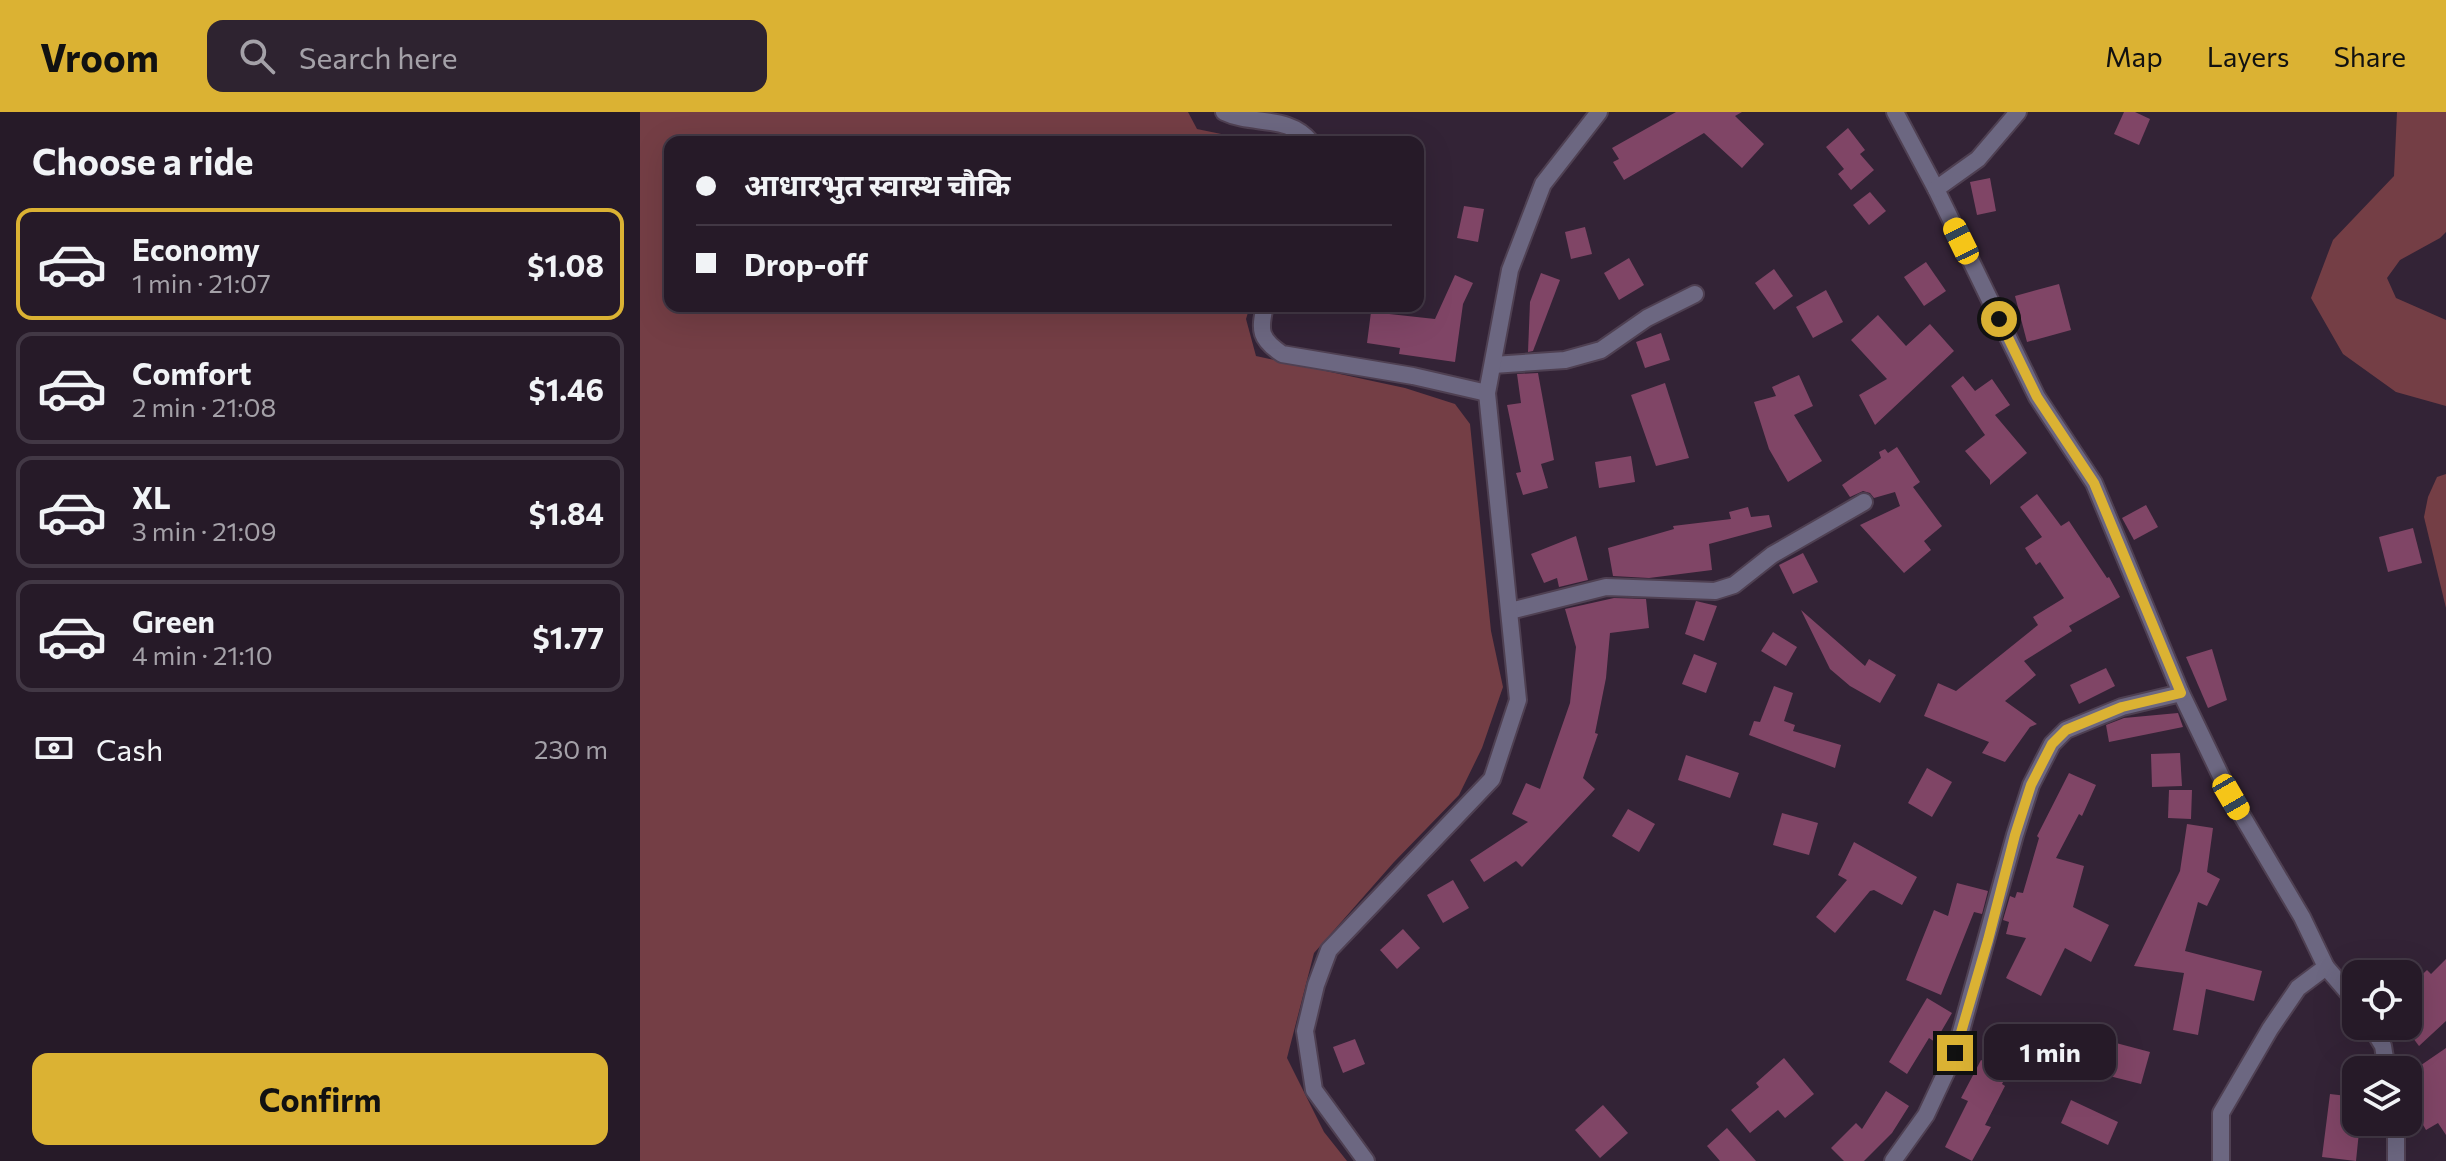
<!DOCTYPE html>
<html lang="en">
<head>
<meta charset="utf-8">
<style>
	:root { --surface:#261a28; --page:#2e2330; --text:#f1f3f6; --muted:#a4a1a8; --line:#423845; --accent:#dbb233 }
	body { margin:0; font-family:Commissioner,"Noto Sans Devanagari",sans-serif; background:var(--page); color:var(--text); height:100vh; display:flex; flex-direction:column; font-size:30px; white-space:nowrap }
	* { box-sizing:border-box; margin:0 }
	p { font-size:26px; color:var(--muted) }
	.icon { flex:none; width:44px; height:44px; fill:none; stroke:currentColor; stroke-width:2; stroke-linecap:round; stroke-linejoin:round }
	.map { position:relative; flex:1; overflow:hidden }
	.panel { display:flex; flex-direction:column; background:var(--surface); width:640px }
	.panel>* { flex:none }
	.banner { position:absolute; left:24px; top:24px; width:760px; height:176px; border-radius:16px; box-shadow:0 8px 32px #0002,0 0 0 2px var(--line); display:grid; align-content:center; height:176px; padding:0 32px; background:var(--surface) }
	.buttons { position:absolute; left:1702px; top:848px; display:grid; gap:16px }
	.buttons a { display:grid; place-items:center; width:80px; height:80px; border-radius:16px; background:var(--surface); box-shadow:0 8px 32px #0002,0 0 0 2px var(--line); font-size:40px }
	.end { position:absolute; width:36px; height:36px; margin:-18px; border:10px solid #dbb233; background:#111; box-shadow:0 0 0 4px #111 }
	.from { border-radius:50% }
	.bubble { position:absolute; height:56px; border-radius:16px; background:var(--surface); box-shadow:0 8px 32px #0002,0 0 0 2px var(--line); font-size:26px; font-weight:700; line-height:56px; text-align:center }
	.car { position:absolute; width:24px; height:48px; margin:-24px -12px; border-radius:10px; box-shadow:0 0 6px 2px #0007; background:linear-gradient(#f5c518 24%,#345 0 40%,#f5c518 0 76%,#345 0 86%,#f5c518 0) }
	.banner b { display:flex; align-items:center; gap:28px; height:76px; font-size:30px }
	.banner b+b { border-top:2px solid var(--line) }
	.banner i { width:20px; height:20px; background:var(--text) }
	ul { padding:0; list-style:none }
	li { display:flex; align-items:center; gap:24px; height:112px; margin:0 16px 12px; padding:0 16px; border:4px solid var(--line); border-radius:16px }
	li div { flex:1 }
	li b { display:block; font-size:30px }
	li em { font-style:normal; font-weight:700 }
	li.on { border-color:var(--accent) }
	li>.icon { width:72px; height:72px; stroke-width:1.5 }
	h2 { padding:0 32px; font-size:36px; line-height:96px }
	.pay { display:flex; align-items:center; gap:20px; height:88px; padding:0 32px; font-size:30px }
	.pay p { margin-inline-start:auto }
	.action { display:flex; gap:16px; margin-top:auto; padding:16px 32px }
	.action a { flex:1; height:92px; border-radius:16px; background:var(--accent); color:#111; font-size:32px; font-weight:700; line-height:92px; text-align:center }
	header { display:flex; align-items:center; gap:48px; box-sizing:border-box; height:112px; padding:0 40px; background:var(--accent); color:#111 }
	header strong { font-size:38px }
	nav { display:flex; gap:44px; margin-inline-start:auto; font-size:28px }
	.search { width:560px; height:72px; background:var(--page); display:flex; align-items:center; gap:20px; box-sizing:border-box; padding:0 28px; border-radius:16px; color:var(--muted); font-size:30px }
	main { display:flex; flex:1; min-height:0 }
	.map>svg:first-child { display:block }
	.green { fill:#743e45 }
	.building { fill:#804566 }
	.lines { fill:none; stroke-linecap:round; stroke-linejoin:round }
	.minor-casing { stroke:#4f4052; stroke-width:20 }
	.minor { stroke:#6c6781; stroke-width:16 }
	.route { stroke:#dbb233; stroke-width:10 }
</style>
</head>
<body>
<header>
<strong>Vroom</strong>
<div class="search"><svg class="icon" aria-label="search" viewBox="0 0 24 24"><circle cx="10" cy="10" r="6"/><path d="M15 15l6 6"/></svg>Search here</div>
<nav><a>Map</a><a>Layers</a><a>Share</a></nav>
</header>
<main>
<section class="panel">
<h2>Choose a ride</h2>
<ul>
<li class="on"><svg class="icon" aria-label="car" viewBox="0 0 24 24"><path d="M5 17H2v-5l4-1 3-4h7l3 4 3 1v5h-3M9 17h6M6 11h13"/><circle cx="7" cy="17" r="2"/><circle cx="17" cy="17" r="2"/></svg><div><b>Economy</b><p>1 min · 21:07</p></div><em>$1.08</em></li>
<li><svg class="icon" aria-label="car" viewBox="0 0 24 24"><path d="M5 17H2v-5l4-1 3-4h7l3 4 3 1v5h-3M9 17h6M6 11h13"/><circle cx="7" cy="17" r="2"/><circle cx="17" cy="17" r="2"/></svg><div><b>Comfort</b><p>2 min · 21:08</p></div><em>$1.46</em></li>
<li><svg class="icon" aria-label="car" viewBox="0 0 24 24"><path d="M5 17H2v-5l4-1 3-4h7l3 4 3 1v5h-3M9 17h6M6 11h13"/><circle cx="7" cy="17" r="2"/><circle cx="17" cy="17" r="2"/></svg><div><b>XL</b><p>3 min · 21:09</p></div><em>$1.84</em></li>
<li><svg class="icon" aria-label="car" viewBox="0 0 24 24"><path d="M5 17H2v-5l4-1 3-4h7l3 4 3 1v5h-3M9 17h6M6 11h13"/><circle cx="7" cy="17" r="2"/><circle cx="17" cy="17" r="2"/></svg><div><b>Green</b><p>4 min · 21:10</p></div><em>$1.77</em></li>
</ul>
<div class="pay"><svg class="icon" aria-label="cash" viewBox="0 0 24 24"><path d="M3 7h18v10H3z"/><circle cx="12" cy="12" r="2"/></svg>Cash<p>230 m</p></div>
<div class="action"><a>Confirm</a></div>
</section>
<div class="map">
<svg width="1806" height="1049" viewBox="0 0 1806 1049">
	<rect width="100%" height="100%" fill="#332336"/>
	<g class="green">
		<path d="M 0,0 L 548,0 L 557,17 L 620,30 L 30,30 L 30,194 L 610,194 L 606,207 L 616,244 L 765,276 L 815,292 L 830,312 L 851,519 L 863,575 L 842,636 L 819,683 L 754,750 L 674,841 L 647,946 L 684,1020 L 707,1049 L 0,1049 Z"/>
		<path d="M 1757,0 L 1806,0 L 1806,120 L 1800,126 L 1760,148 L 1747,166 L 1756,186 L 1806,208 L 1806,294 L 1756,280 L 1703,242 L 1671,186 L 1693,128 L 1754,64 Z"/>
		<path d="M 1806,362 L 1806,496 L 1784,405 L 1788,385 L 1797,365 Z"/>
	</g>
	<g class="building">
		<path d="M 1036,0 L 1102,0 L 1095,4 L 1124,32 L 1102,56 L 1064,21 L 984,68 L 973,50 L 979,47 L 972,36 Z"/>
		<path d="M 1484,0 L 1495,0 L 1510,7 L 1499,33 L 1474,22 Z"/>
		<path d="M 1208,16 L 1225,38 L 1220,42 L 1234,58 L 1211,78 L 1198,62 L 1204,57 L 1186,35 Z"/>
		<path d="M 1350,66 L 1356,99 L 1337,103 L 1330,70 Z"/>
		<path d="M 1230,80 L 1246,99 L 1229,113 L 1213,93 Z"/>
		<path d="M 824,94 L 844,97 L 838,130 L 817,126 Z"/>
		<path d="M 945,115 L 952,142 L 931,147 L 925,120 Z"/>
		<path d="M 989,146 L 1004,173 L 979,188 L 964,161 Z"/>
		<path d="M 1286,150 L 1306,179 L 1284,194 L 1264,165 Z"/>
		<path d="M 1134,157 L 1153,184 L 1134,198 L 1115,171 Z"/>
		<path d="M 901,161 L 920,168 L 893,239 L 888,240 L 890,190 Z"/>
		<path d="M 815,163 L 833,171 L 823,192 L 815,250 L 759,242 L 760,236 L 727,231 L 731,200 L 795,207 Z"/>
		<path d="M 1419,172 L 1431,218 L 1387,230 L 1375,184 Z"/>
		<path d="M 1186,178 L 1203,210 L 1173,226 L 1156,195 Z"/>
		<path d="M 1238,203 L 1266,234 L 1290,212 L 1314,239 L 1235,313 L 1219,283 L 1247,267 L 1211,228 Z"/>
		<path d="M 1021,221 L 1030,248 L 1005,256 L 996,230 Z"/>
		<path d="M 898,261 L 914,348 L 901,352 L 908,376 L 883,383 L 876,361 L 881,360 L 867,293 L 881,291 L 877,262 Z"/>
		<path d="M 1159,263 L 1173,294 L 1154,303 L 1182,349 L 1148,370 L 1129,337 L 1114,290 L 1136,284 L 1132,275 Z"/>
		<path d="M 1323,264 L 1335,279 L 1352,267 L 1370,293 L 1355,303 L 1387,341 L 1350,373 L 1350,368 L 1325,339 L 1345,323 L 1311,274 Z"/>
		<path d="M 1025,271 L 1049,346 L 1016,354 L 991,283 Z"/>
		<path d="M 1257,335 L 1280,370 L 1273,375 L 1302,414 L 1284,429 L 1291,438 L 1264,461 L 1220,413 L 1260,394 L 1255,380 L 1234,386 L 1230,381 L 1223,379 L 1210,385 L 1202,373 L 1241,346 L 1239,340 L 1245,337 L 1248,341 Z"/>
		<path d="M 991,344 L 995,370 L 959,376 L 955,350 Z"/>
		<path d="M 1397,382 L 1421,414 L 1429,409 L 1467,466 L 1469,465 L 1480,485 L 1429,514 L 1432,519 L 1384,549 L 1396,563 L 1365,589 L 1397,612 L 1390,615 L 1365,650 L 1342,641 L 1349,630 L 1284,604 L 1298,571 L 1316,579 L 1398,513 L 1393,505 L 1424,486 L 1400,450 L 1396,453 L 1385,436 L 1402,425 L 1380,395 Z"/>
		<path d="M 1506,393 L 1518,415 L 1494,428 L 1482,406 Z"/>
		<path d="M 1108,395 L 1111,405 L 1129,403 L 1132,415 L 1069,432 L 1072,458 L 1009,466 L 973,464 L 968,436 L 1034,417 L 1033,414 L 1091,407 L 1089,400 Z"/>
		<path d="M 1773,416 L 1782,451 L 1748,460 L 1739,425 Z"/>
		<path d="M 936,424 L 948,468 L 919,475 L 917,466 L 904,471 L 891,442 Z"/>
		<path d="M 1163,441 L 1178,470 L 1153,482 L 1139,453 Z"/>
		<path d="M 974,486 L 1006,487 L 1009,516 L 970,521 L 966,566 L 955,621 L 958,622 L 943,666 L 955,677 L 882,755 L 876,749 L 844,770 L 830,748 L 888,710 L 872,702 L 886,671 L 900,677 L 930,591 L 936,535 L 925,497 Z"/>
		<path d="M 1056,489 L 1077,494 L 1064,529 L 1045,522 Z"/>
		<path d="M 1161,498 L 1225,554 L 1229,547 L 1256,563 L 1240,591 L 1210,574 L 1190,557 Z"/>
		<path d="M 1133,520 L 1157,535 L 1146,554 L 1121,539 Z"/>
		<path d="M 1572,537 L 1587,588 L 1568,596 L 1546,545 Z"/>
		<path d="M 1054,542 L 1077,551 L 1066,581 L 1042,572 Z"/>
		<path d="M 1466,556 L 1475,574 L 1439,592 L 1430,573 Z"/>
		<path d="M 1134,574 L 1153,581 L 1144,609 L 1155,613 L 1153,619 L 1201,633 L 1195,656 L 1109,623 L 1114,609 L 1120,610 Z"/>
		<path d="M 1538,601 L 1543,615 L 1469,630 L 1466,613 L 1484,606 Z"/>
		<path d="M 1540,641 L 1542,674 L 1512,675 L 1511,642 Z"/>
		<path d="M 1046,643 L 1099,661 L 1090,686 L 1038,668 Z"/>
		<path d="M 1287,656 L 1312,670 L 1292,705 L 1268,691 Z"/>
		<path d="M 1429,661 L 1456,673 L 1442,704 L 1439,702 L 1416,746 L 1444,754 L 1433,795 L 1469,813 L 1451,850 L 1425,836 L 1401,884 L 1366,866 L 1386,826 L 1366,822 L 1369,810 L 1363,808 L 1370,784 L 1375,786 L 1377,780 L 1383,781 L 1399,726 L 1397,724 Z"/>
		<path d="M 1529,678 L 1552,678 L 1551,707 L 1528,706 Z"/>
		<path d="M 988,697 L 1015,712 L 999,740 L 972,724 Z"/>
		<path d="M 1142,701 L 1178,711 L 1169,743 L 1133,733 Z"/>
		<path d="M 1547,712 L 1573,716 L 1567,760 L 1580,767 L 1567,794 L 1558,790 L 1545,839 L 1622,859 L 1614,889 L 1566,877 L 1558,923 L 1533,918 L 1544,861 L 1494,854 L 1540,759 Z"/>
		<path d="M 1214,730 L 1277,765 L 1262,793 L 1234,778 L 1230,779 L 1195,821 L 1176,805 L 1207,768 L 1198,763 Z"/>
		<path d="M 813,768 L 829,796 L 803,811 L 787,783 Z"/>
		<path d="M 1317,771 L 1348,779 L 1342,802 L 1334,800 L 1301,883 L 1266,868 L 1294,798 L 1308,804 Z"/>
		<path d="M 763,817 L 780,836 L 757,857 L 740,838 Z"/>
		<path d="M 1806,847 L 1806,909 L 1779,934 L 1764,914 L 1768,914 L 1768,906 L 1780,897 L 1768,883 L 1768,876 L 1787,858 L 1791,862 Z"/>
		<path d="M 1287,886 L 1312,901 L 1295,930 L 1289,926 L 1267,962 L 1249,950 Z"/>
		<path d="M 1431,926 L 1473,940 L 1476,931 L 1510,940 L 1501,972 L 1422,952 Z"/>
		<path d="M 715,927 L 725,952 L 703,961 L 693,935 Z"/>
		<path d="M 1806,936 L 1806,1023 L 1798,1011 L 1786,1018 L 1774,997 L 1784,991 L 1768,967 L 1768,962 Z"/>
		<path d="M 1144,946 L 1174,982 L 1145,1006 L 1138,998 L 1110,1021 L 1091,998 L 1119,975 L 1116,971 Z"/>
		<path d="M 1341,948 L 1368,960 L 1362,972 L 1365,974 L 1345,1013 L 1351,1015 L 1332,1049 L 1305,1035 L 1328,989 L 1321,986 Z"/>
		<path d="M 1246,979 L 1269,994 L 1252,1021 L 1224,1049 L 1204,1049 L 1191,1036 L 1216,1011 L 1222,1017 Z"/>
		<path d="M 1690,982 L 1716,985 L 1716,1010 L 1720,1010 L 1716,1049 L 1682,1045 Z"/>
		<path d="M 1431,988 L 1478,1010 L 1468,1033 L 1421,1011 Z"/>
		<path d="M 963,993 L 988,1021 L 960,1046 L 935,1018 Z"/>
		<path d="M 1087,1016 L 1116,1049 L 1080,1049 L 1067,1034 Z"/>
	</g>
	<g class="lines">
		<g class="minor-casing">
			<g id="minor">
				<path d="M 584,0 C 613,14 648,2 671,30"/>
				<path d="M 1255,0 L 1296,77 L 1397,285 L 1454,371 L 1541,581 L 1591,685 L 1662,805 L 1686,855 L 1716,890"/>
				<path d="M 1296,77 L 1338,47 L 1378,0"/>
				<path d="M 625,194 C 619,219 620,227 642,242 L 773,264 L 847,281"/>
				<path d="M 853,253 L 925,248 L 961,238 L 1007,206 L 1055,182"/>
				<path d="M 870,499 L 966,475 L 1075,479 L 1094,473 L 1132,443 L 1224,390"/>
				<path d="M 1731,914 L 1743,934 L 1747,958"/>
				<path d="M 1756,1010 L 1756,1049"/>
				<path d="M 726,1049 L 674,978 L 665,919 L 676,873 L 689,838 L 852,667 L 878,588 L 847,281 L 870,158 L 903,72 L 959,0"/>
				<path d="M 1253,1049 L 1286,1003 L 1315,941 L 1375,723 L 1391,673 L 1412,632 L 1426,618 L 1482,595 L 1541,581"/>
				<path d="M 1581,1049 L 1581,1001 L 1630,917 L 1658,876 L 1686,855"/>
			</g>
		</g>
		<use href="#minor" class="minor"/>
	</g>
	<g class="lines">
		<path class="route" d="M 1315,941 L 1348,828 L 1375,723 L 1391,673 L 1412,632 L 1426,618 L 1482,595 L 1541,581 L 1454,371 L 1397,285 L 1359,207"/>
	</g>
</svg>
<div class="buttons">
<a><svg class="icon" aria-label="locate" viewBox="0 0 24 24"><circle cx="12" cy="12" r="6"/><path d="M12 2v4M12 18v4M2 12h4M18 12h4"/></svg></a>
<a><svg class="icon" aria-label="layers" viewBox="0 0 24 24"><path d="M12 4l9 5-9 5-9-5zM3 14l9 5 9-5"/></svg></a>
</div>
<i class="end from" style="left:1359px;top:207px"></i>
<i class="end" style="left:1315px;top:941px"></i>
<div class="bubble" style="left:1344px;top:912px;width:132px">1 min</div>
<i class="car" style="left:1321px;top:129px;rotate:334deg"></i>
<i class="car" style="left:1591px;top:685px;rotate:150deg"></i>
<div class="banner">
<b><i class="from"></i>आधारभुत स्वास्थ चौकि</b>
<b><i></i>Drop-off</b>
</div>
</div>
</main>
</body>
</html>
